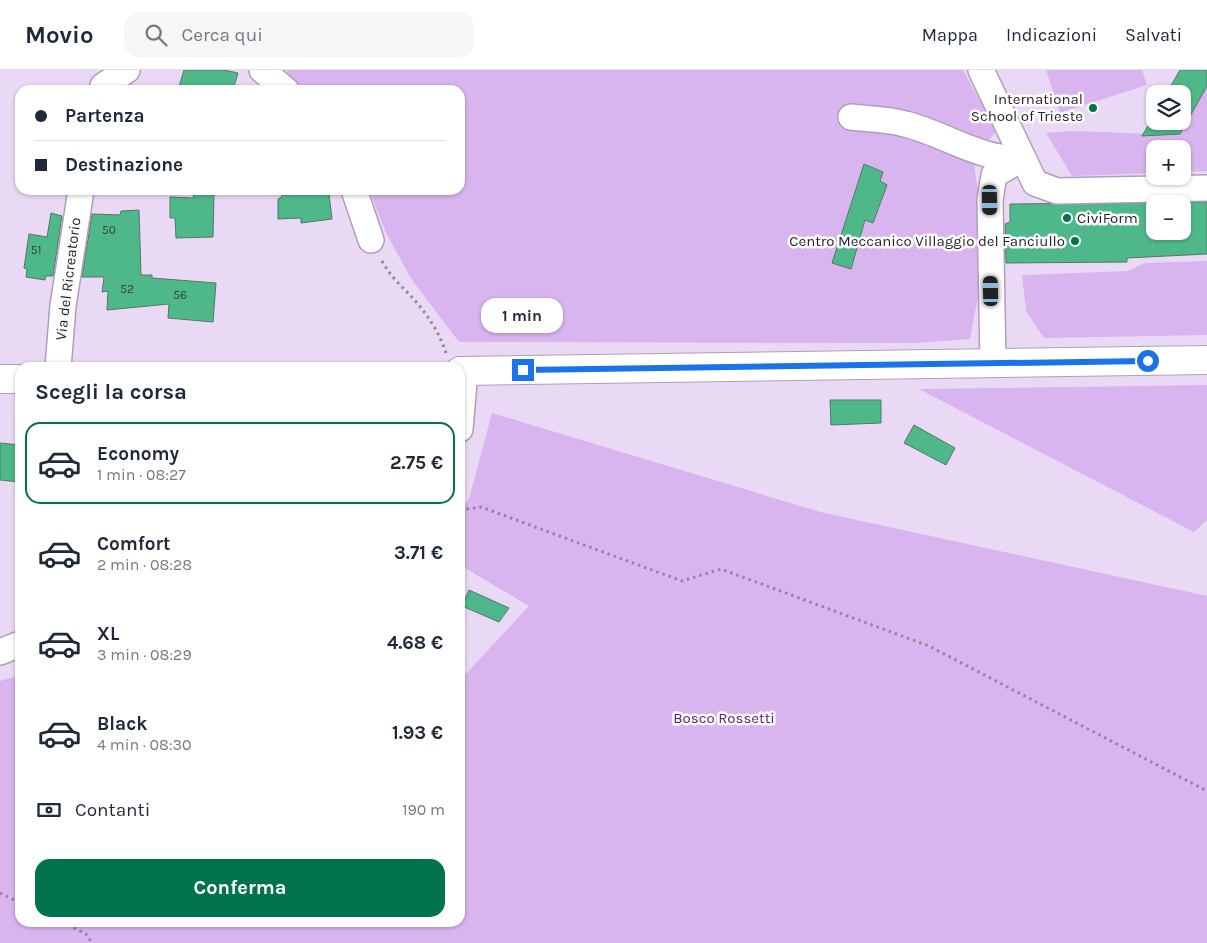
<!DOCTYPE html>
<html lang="it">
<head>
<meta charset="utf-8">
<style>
	:root { --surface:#fff; --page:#f6f6f7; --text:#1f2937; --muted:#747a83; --line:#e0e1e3; --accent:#00724c }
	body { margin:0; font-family:Karla,sans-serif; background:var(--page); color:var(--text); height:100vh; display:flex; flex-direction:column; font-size:19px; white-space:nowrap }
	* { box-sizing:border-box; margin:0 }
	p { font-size:16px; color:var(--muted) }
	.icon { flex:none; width:28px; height:28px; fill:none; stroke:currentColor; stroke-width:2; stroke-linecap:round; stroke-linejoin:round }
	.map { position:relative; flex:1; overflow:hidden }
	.drawer { position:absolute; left:15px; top:292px; width:450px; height:565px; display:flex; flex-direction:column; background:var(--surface); border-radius:15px; box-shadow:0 1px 4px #0004 }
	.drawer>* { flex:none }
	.hud { position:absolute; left:15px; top:15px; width:450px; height:110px; border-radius:15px; box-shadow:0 1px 4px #0004; display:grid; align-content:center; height:110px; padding:0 20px; background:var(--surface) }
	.fabs { position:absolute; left:1146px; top:15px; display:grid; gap:10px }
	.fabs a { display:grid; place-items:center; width:45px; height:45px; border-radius:10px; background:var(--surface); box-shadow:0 1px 4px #0004; font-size:25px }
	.end { position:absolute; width:22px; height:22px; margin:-11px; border:6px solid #1a73e8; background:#fff; box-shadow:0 0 0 2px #fff }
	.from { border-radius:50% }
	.bubble { position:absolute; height:35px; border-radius:15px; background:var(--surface); box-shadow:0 1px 4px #0004; font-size:16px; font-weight:700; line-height:35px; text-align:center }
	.car { position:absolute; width:15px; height:30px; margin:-15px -8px; border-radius:6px; box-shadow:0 0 4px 1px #0007; background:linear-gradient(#222 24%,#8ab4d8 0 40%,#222 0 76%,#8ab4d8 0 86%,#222 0) }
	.hud b { display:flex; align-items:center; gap:18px; height:48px; font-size:19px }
	.hud b+b { border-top:1px solid var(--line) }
	.hud i { width:12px; height:12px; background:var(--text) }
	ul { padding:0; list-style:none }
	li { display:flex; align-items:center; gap:15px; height:82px; margin:0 10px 8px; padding:0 10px; border:2px solid transparent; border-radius:15px }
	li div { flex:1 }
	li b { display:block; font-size:19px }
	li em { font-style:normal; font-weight:700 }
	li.current { border-color:var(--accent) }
	li>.icon { width:45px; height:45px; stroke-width:1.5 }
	h2 { padding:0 20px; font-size:22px; line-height:60px }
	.pay { display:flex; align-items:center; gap:12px; height:55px; padding:0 20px; font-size:19px }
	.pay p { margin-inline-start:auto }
	.button { display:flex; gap:10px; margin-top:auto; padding:10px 20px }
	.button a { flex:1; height:58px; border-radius:15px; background:var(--accent); color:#fff; font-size:20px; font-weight:700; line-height:58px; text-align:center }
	header { display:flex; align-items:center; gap:30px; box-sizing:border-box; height:70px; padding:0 25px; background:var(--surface); border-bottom:1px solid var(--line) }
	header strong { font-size:24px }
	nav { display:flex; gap:28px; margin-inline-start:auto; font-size:18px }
	.search { width:350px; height:45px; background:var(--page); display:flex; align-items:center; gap:12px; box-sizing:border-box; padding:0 18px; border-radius:15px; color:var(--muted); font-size:19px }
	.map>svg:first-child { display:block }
	.green { fill:#d8b5ee }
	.building { fill:#4fb88a; stroke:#587566; fill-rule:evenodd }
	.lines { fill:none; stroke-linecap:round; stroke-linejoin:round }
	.minor-casing { stroke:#af9fb9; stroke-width:28 }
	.major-casing { stroke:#af9fb9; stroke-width:30 }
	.path { stroke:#92869a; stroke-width:3; stroke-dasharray:2.5 4; stroke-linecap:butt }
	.minor { stroke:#fff; stroke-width:25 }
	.major { stroke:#fff; stroke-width:28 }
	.route { stroke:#1a73e8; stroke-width:6 }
	.poi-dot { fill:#00724c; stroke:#fff; stroke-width:2 }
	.labels { text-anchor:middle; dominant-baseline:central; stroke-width:5; stroke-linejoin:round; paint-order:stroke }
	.number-label { font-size:12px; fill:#2f4440 }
	.poi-label { font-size:15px; fill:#241e28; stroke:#fff; text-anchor:end }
	.street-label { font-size:15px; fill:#241e28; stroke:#fff }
	.park-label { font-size:15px; fill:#571a75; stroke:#fff }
</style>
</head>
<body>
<header>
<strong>Movio</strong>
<div class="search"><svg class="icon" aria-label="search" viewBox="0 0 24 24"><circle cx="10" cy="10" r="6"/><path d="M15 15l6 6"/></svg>Cerca qui</div>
<nav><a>Mappa</a><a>Indicazioni</a><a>Salvati</a></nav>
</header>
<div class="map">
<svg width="1207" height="873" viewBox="0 0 1207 873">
	<rect width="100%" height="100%" fill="#e9d9f4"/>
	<g class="green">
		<path d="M 286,0 L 963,0 L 997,61 L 973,87 L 978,122 L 980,216 L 970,269 L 915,273 L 459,272 L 412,210 L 386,163 L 369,120 L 460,120 L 460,20 L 302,20 Z"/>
		<path d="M 1046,0 L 1142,0 L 1147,15 L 1060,43 Z"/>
		<path d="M 1207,16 L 1207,101 L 1183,102 L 1182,79 L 1155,79 L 1155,103 L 1072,106 L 1046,63 C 1088,58 1135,66 1180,64 Z"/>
		<path d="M 1207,191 L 1207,265 L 1044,268 L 1026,241 L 1022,205 L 1128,201 L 1145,193 Z"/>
		<path d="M 1207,315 L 1207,450 L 1194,462 L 919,319 Z"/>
		<path d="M 492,343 L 820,442 L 1207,526 L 1207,873 L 0,873 L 0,611 L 20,605 L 20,852 L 460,852 L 460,610 L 529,536 L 460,495 L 460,439 L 469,429 Z"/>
	</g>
	<g class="building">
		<path d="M 184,0 L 224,0 L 238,3 L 233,20 L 178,20 Z"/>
		<path d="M 1180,0 L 1207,0 L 1207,16 L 1180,64 L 1142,66 L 1155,44 L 1155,51 L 1182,51 L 1182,24 L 1166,24 Z"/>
		<path d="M 864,94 L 883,102 L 880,111 L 887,115 L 873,153 L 865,150 L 851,199 L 832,193 Z"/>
		<path d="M 281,120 L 325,120 L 325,124 L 329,124 L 332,149 L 301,153 L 301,148 L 278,149 L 278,129 L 282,127 Z"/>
		<path d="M 194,124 L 214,124 L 213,167 L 176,168 L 175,148 L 170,148 L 170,127 L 193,128 Z"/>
		<path d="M 1207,132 L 1207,184 L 1127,188 L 1127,192 L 1006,193 L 1005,154 L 1010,152 L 1010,134 ZM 1155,134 L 1182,134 L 1182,161 L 1155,161 Z"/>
		<path d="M 139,140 L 141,205 L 152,205 L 152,208 L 216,213 L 213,252 L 168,248 L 169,234 L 107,240 L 108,221 L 102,222 L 104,207 L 82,207 L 92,144 L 120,145 L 121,141 Z"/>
		<path d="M 51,143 L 62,146 L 53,206 L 46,206 L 45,210 L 26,207 L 27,199 L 24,198 L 29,164 L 47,167 Z"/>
		<path d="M 830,330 L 881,330 L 881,353 L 831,355 Z"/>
		<path d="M 914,355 L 955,378 L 946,395 L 904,373 Z"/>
		<path d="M 0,373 L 20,375 L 20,412 L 0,410 Z"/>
		<path d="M 469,520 L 509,538 L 499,552 L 462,536 Z"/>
	</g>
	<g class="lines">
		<g class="minor-casing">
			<g id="minor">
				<path d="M 262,0 L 286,20"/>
				<path d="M 981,0 L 1035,113 L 1057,121 L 1207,118"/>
				<path d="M 102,20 L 103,16 L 127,0"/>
				<path d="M 851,47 C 868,49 888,49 905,54 C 946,64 980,91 1023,88 L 994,105 L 990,130 L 993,294"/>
				<path d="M 354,120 L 371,170"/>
				<path d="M 58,298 L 63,236 L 81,120"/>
				<path d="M 460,359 L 465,301"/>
				<path d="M 0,582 L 20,574"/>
			</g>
		</g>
		<g class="major-casing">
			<g id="major">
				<path d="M 460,301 L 1207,290"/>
				<path d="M 0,309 L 20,309"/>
			</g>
		</g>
		<g class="path">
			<path d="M 382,191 C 392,210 409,222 422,239 C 432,252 441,267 446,283"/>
			<path d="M 460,440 L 481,437 L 682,511 L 721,499 L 929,576 L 1207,721"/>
			<path d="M 0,823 L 20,833"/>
			<path d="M 62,852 L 86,864 L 92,873"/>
		</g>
		<use href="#minor" class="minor"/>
		<use href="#major" class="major"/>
	</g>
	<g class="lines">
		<path class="route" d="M 523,300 L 1148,291"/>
	</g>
	<g class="poi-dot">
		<circle cx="1093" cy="38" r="5"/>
		<circle cx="1067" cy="148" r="5"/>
		<circle cx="1075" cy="171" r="5"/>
	</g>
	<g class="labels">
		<g class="number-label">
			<text x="109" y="160">50</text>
			<text x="36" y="180">51</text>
			<text x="127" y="219">52</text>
			<text x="180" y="225">56</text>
		</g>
		<g class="poi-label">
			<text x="1083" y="29">International<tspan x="1083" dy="17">School of Trieste</tspan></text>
			<text x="1077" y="148" text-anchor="start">CiviForm</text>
			<text x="1065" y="171">Centro Meccanico Villaggio del Fanciullo</text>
		</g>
		<g class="street-label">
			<text transform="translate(68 209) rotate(-83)">Via del Ricreatorio</text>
		</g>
		<g class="park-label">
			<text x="724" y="648">Bosco Rossetti</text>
		</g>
	</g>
</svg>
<div class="fabs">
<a><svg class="icon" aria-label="layers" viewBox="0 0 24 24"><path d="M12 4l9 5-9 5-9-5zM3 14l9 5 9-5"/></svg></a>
<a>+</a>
<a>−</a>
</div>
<i class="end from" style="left:1148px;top:291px"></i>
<i class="end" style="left:523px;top:300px"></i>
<div class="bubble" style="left:481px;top:228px;width:82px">1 min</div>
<i class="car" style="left:990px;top:130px;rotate:179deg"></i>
<i class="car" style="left:991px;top:221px;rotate:359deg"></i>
<div class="hud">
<b><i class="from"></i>Partenza</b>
<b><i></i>Destinazione</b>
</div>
<section class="drawer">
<h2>Scegli la corsa</h2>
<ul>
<li class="current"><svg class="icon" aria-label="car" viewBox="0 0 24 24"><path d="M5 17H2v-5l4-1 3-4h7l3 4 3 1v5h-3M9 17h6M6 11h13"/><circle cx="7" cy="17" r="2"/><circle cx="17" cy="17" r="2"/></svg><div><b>Economy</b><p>1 min · 08:27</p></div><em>2.75 €</em></li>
<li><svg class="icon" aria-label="car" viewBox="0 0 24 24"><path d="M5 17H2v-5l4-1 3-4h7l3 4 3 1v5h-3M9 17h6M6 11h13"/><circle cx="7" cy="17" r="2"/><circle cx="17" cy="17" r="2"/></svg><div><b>Comfort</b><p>2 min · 08:28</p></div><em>3.71 €</em></li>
<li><svg class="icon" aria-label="car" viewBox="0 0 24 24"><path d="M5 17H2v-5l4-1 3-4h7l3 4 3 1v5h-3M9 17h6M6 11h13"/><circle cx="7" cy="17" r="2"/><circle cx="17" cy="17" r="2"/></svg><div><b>XL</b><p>3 min · 08:29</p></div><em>4.68 €</em></li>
<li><svg class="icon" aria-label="car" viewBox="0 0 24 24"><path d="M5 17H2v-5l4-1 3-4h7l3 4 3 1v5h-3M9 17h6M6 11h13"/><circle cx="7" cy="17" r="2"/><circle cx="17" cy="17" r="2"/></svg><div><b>Black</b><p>4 min · 08:30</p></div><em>1.93 €</em></li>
</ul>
<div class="pay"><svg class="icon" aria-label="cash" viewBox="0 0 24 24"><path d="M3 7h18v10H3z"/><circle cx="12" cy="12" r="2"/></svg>Contanti<p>190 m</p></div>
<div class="button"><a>Conferma</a></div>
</section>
</div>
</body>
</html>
